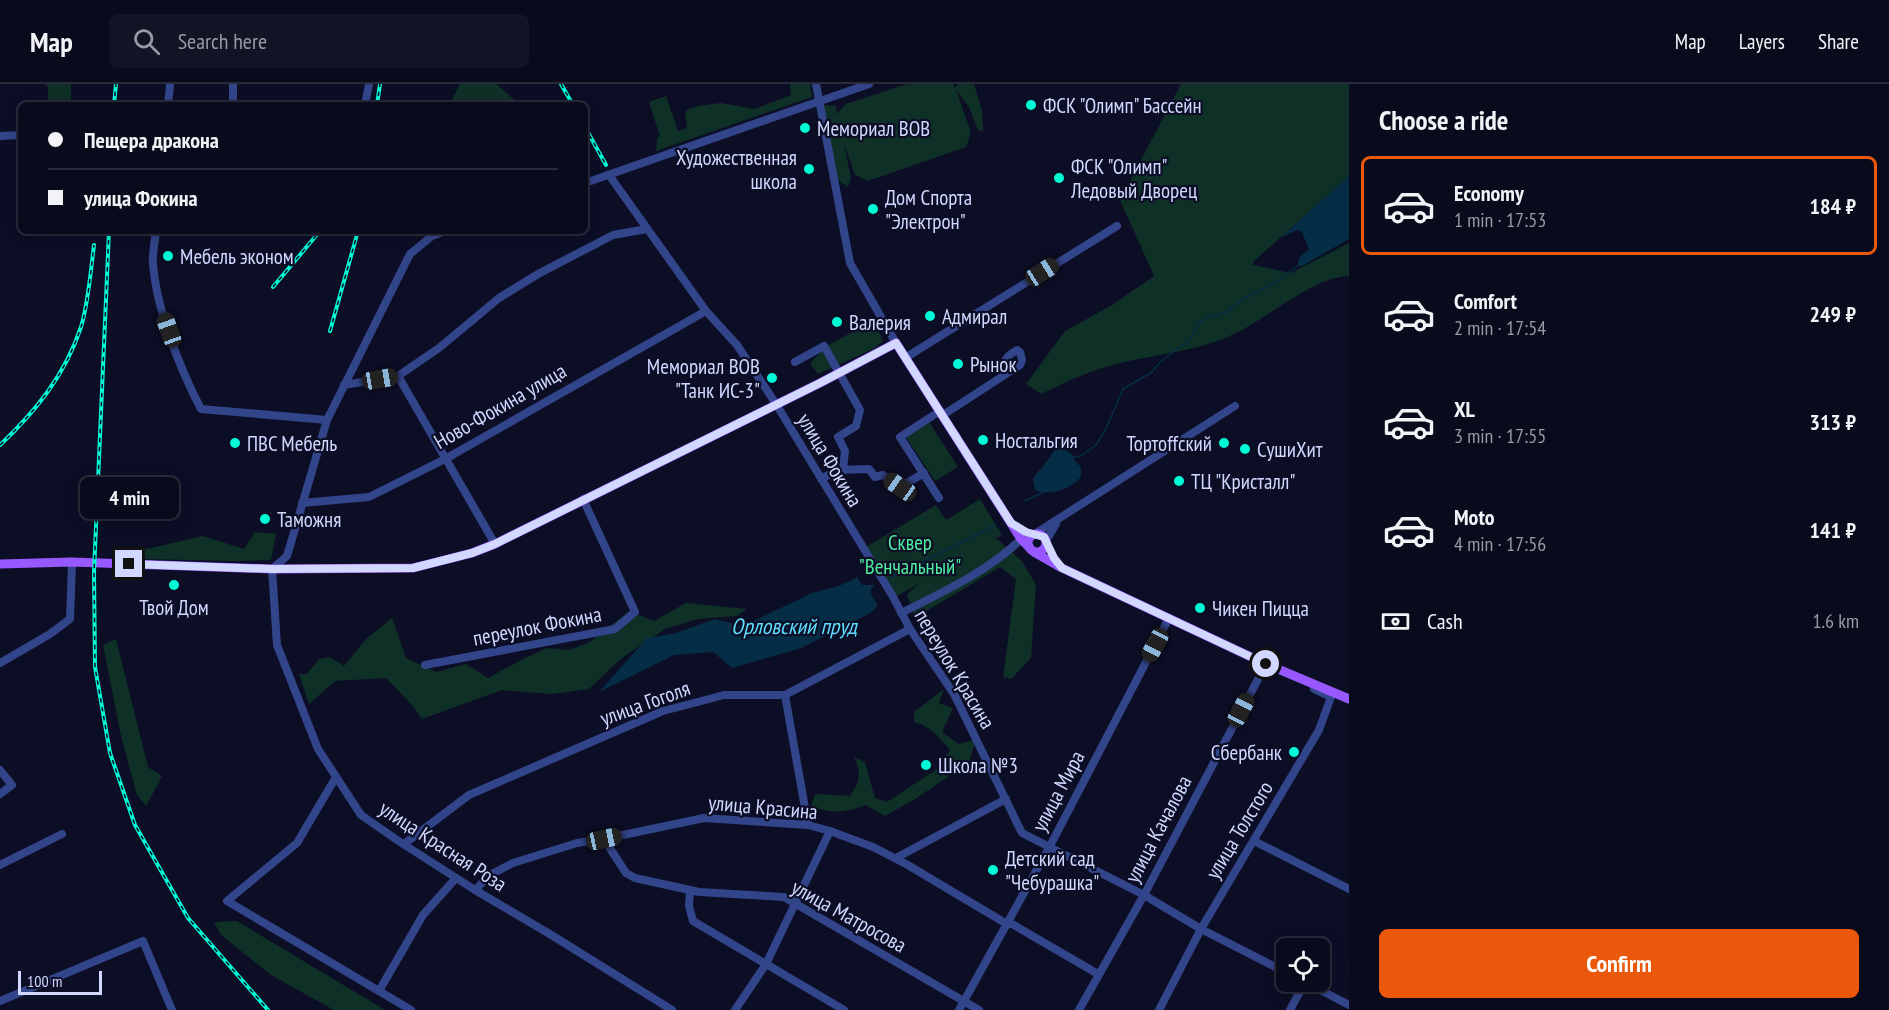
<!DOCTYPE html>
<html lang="en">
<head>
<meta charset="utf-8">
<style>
	:root { --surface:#090a1c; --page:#121325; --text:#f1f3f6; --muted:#999aa3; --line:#292b3b; --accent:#ea580c }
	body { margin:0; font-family:"PT Sans Narrow",sans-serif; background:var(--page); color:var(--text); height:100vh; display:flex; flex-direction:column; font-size:22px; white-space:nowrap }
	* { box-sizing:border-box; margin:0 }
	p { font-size:20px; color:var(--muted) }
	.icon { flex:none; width:33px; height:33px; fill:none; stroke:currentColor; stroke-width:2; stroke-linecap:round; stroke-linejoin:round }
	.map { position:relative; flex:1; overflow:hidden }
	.drawer { display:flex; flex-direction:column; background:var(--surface); width:540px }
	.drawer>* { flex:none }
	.banner { position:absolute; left:18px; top:18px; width:570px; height:132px; border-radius:9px; box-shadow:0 3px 15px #0003,0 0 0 2px var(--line); display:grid; align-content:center; height:132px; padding:0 30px; background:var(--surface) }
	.buttons { position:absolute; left:1276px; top:854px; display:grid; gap:12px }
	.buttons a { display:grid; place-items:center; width:54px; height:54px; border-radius:9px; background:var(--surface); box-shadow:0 3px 15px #0003,0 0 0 2px var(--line); font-size:30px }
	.scale { position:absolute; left:18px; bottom:15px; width:84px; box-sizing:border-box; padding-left:6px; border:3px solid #d1d7ff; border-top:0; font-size:16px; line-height:21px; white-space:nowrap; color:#d1d7ff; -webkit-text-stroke:4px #0c0e26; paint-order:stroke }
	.end { position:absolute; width:27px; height:27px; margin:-14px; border:8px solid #d1d7ff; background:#111; box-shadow:0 0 0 3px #111 }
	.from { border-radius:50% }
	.bubble { position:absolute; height:42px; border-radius:9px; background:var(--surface); box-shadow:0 3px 15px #0003,0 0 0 2px var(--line); font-size:20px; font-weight:800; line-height:42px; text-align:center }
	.car { position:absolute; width:18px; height:36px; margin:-18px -9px; border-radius:8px; box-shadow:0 0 4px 2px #0007; background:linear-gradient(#222 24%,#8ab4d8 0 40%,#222 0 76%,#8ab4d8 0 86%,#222 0) }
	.banner b { display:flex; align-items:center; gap:21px; height:57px; font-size:22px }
	.banner b+b { border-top:2px solid var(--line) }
	.banner i { width:15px; height:15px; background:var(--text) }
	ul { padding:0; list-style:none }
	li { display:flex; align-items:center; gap:18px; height:99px; margin:0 12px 9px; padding:0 18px; border:3px solid transparent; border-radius:9px }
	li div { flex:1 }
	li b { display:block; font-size:22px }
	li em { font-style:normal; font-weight:800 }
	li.current { border-color:var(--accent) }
	li>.icon { width:54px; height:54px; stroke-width:1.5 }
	h2 { padding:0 30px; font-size:27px; line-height:72px }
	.pay { display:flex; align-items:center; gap:15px; height:66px; padding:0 30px; font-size:22px }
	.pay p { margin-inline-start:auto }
	.button { display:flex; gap:12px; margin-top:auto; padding:12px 30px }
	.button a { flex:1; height:69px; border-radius:9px; background:var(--accent); color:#fff; font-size:24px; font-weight:800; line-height:69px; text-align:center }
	header { display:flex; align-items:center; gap:36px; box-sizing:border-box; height:84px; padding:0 30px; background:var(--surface); border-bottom:2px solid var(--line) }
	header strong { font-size:28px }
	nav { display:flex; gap:33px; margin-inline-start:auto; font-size:21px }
	.search { width:420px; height:54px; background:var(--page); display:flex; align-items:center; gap:15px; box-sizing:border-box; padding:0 21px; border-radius:9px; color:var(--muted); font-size:22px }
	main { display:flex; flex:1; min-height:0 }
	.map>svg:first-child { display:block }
	.green { fill:#0f3027 }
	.water { fill:#052d46 }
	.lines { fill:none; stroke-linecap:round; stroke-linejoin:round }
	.stream { stroke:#052d46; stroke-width:1.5 }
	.minor { stroke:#33458a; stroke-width:8 }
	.major { stroke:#9758ff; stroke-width:9 }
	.rail-casing { stroke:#00fcd7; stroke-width:4 }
	.rail { stroke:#0c0e26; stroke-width:1.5; stroke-dasharray:4.5; stroke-linecap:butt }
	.route { stroke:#d1d7ff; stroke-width:8 }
	.poi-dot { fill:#00fcd7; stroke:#0c0e26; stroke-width:2 }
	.labels { text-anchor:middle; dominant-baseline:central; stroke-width:4.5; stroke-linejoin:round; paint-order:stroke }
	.poi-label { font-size:21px; fill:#d1d7ff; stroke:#0c0e26; text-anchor:start }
	.street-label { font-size:21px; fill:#d1d7ff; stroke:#0c0e26 }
	.park-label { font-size:21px; fill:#51eb9e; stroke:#0c0e26 }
	.water-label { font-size:22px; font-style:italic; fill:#5fddff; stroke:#0c0e26 }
</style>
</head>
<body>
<header>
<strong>Map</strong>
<div class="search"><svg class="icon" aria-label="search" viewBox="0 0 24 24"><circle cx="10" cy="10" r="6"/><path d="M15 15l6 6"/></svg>Search here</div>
<nav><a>Map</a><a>Layers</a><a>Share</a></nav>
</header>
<main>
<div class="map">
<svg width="1349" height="926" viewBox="0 0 1349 926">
	<rect width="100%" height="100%" fill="#0c0e26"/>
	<g class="green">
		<path d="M 45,0 L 71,0 L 71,21 L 48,21 L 48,3 Z"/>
		<path d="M 460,0 L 496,0 L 518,19 L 527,21 L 449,21 Z"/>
		<path d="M 790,0 L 810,0 L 812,13 L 656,67 L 657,54 L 660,52 L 649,18 L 666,12 L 678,47 L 687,44 L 685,27 L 698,22 L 721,19 L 755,25 L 791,11 Z"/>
		<path d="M 907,0 L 953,0 L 955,4 L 958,0 L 974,0 L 982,27 L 983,47 L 978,46 L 969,23 L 956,6 L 971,49 L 966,63 L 868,97 L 855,91 L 844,59 L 851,95 L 848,103 L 838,96 L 822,21 L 836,22 L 837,30 L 846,20 Z"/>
		<path d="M 1181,0 L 1349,0 L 1349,92 L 1254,177 L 1253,181 L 1291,189 L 1349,159 L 1349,192 C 1315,192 1268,234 1236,249 C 1198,268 1154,270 1113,281 C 1088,287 1064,299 1041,310 L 1026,300 L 1065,247 L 1112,221 L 1154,192 L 1120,116 Z"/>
		<path d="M 868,235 L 878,245 L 883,257 L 873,265 L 818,290 L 810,280 L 825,263 L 860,244 L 861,237 Z"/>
		<path d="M 929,338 L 958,383 L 935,397 L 906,353 Z"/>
		<path d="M 980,415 L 1002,451 L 993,456 L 997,455 L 1022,477 L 1036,501 L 1031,574 L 1011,595 L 1003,593 L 1016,495 L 1000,483 L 915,534 L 907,510 L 920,499 L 895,513 L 866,463 L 936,421 L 946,436 Z"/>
		<path d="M 255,448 L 276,450 L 271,476 L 235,477 L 144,475 L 138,467 L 203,452 L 244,465 Z"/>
		<path d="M 686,519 L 747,525 L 737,532 L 698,535 L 665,545 L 623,573 L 589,605 L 552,610 L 502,606 L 422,635 L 411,620 L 386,594 L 335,597 L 309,620 L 299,590 L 307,590 L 319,575 L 329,573 L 344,582 L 366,555 L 392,534 L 406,574 L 436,588 L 466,580 L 488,594 L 523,575 L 547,564 L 569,566 L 590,558 L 629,527 L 654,537 Z"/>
		<path d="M 116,555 L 148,683 L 162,692 L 146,722 L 137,711 L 121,652 L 103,561 Z"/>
		<path d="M 944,605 L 939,619 L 953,624 L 942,648 L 959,660 L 976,655 L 969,678 L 917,714 L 885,732 L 866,721 C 844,729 834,730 811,722 L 815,710 L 850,712 C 860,698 862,689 854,673 L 865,678 L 875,714 L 887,718 L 940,683 L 950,666 C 939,654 931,642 914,638 L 914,628 Z"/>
		<path d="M 237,837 L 385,926 L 334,926 L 271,891 L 221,851 L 214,838 Z"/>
	</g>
	<g class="water">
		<path d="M 1349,92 L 1349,155 L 1302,182 L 1298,182 C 1298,171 1303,171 1309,166 L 1302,148 L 1297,146 L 1280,154 Z"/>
		<path d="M 1059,363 L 1063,363 L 1075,373 L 1074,376 L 1081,383 L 1081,393 C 1070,405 1050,413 1035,406 L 1033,395 C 1039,385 1051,375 1055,364 Z"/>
		<path d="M 857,493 L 862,501 L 875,501 L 871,505 L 871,510 L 878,521 L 871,529 L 801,564 L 732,584 L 713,568 L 674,571 L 599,608 L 647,554 L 676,549 L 715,535 L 743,542 L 812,509 L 839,502 Z"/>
	</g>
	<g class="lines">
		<g class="stream">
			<path d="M 1075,373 L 1081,372 L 1096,361 L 1105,347 L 1123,305 L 1152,288 L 1160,278 L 1190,256 L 1199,239 L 1208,233 L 1227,228 L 1241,216 L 1271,201 L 1298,182"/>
			<path d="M 1025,417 L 1042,409"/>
			<path d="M 892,493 L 994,442"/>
		</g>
		<g class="minor">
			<path d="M 816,0 L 850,179 L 896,259"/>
			<path d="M 168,21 L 170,0"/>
			<path d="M 233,21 L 233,0"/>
			<path d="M 365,21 L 369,0"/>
			<path d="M 0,52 L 21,51"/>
			<path d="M 609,91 L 706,227 L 737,261 L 776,320 L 892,511 L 910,545 L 954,610 L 1022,749 L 1144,811 L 1201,845 L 1287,889"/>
			<path d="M 585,99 L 869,0"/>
			<path d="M 156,147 C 155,157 152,169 153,179 C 156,224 180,285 201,325 L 327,336"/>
			<path d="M 446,147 L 432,152 L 410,170 L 327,336 L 287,472 L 272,485 L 277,561 L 318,665 L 361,731 L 400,758 L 475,806 L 553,852 L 672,926"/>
			<path d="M 905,274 L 1117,142"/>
			<path d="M 795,278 L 824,262 L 860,326 L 856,342 L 838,353 L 845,367 L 843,385"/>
			<path d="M 398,292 L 495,460"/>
			<path d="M 344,301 L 398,292 L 439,264 L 499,214 L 538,190 L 613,151 L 647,145"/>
			<path d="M 943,331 L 1020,281 L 1022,276 L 1020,268 L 1017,266 C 1005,273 1003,277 1003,291"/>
			<path d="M 821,395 L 837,386 L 869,385 L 875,393 L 883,391 L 900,403 L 924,389"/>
			<path d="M 939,414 L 900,353 L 940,327"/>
			<path d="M 302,419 L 369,413 L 447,374 L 706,227"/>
			<path d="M 1033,451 L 1235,322"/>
			<path d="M 1046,457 L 1056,440"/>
			<path d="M 901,529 C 941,509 989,487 1021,455"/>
			<path d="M 0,579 L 50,550 L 70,535 L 72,478"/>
			<path d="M 425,581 L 615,545 L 635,528 L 583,415"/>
			<path d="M 785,611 L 808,741"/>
			<path d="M 0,686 L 12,701 L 0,710"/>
			<path d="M 336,693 L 297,759 L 227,817 L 411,926"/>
			<path d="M 604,755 L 626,789 L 635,794 L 699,808 L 784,813 L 979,926"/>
			<path d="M 1254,757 L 1349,805"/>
			<path d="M 404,760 L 469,711 L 663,627 L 724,611 L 785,611 L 910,545"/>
			<path d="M 896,774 L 1006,715"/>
			<path d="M 0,781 L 62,750"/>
			<path d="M 475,806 L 490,791 L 513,779 L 577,759 L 604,755 L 704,734 L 808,741 L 830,747 L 873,763 L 906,780 L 1007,840 L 1012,840 L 1098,890"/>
			<path d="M 690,806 L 689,822 L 693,837 L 844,926"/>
			<path d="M 1303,897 L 1349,921"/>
			<path d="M 379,907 L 423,831 L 456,794"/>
			<path d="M 0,917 L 143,857 L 172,926"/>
			<path d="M 735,926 L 766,880 L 830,747"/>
			<path d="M 959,926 L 1050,762 L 1169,534"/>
			<path d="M 1079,926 L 1144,811 L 1266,580"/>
			<path d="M 1159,926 L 1201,845 L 1319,646 L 1331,613 L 1314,605"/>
			<path d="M 1290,926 L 1305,898"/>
		</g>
		<g class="major">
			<circle cx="1037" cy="459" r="9"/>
			<path d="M 1034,468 L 1062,484 L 1266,580 L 1349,615"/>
			<path d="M 0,480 L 72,478 L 272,485 L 413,484 L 472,469 L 495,460 L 820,299 L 896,259 L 1021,455 L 1030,464"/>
		</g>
		<g class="rail-casing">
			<g id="rail">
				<path d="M 561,0 L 573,21"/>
				<path d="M 114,21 L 116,0"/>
				<path d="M 377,21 L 380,0"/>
				<path d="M 585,43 L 606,81"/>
				<path d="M 109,147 L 94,488 L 95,583 L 110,669 L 135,741 L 188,834 L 268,926"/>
				<path d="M 273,203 L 320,147"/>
				<path d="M 330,247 L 358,147"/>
				<path d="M 0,361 C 36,327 65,291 81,243 C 88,221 91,185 94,161"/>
			</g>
		</g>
		<use href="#rail" class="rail"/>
	</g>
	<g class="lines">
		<path class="route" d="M 129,480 L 272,485 L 413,484 L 472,469 L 495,460 L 820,299 L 896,259 L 1011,439 L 1026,448 L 1044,453 L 1054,474 L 1062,484 L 1266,580"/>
	</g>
	<g class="poi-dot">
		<circle cx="1031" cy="21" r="6"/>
		<circle cx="805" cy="44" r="6"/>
		<circle cx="809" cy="85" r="6"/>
		<circle cx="1059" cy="94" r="6"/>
		<circle cx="873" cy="125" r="6"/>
		<circle cx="168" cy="172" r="6"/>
		<circle cx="930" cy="232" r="6"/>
		<circle cx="837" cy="238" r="6"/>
		<circle cx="958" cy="280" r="6"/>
		<circle cx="772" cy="294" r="6"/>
		<circle cx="983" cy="356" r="6"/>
		<circle cx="235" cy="359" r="6"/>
		<circle cx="1224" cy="359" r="6"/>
		<circle cx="1245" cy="365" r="6"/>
		<circle cx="1179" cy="397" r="6"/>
		<circle cx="265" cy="435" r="6"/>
		<circle cx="174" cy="501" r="6"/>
		<circle cx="1200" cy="524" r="6"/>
		<circle cx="1294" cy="668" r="6"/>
		<circle cx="926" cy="681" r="6"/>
		<circle cx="993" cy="786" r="6"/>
	</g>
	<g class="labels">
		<g class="poi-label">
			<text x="1043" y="21">ФСК "Олимп" Бассейн</text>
			<text x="817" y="44">Мемориал ВОВ</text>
			<text x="797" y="73" text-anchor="end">Художественная<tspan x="797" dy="24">школа</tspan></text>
			<text x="1071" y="82">ФСК "Олимп"<tspan x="1071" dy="24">Ледовый Дворец</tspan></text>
			<text x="885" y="113">Дом Спорта<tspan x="885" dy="24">"Электрон"</tspan></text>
			<text x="180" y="172">Мебель эконом</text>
			<text x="942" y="232">Адмирал</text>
			<text x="849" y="238">Валерия</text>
			<text x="970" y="280">Рынок</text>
			<text x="760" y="282" text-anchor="end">Мемориал ВОВ<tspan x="760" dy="24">"Танк ИС-3"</tspan></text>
			<text x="995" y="356">Ностальгия</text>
			<text x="247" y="359">ПВС Мебель</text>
			<text x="1212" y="359" text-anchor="end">Тортоffский</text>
			<text x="1257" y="365">СушиХит</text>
			<text x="1191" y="397">ТЦ "Кристалл"</text>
			<text x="277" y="435">Таможня</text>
			<text x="174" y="523" text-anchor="middle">Твой Дом</text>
			<text x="1212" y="524">Чикен Пицца</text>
			<text x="1282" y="668" text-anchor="end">Сбербанк</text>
			<text x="938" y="681">Школа №3</text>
			<text x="1005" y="774">Детский сад<tspan x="1005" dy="24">"Чебурашка"</tspan></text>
		</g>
		<g class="street-label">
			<text transform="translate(500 322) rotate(-30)">Ново-Фокина улица</text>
			<text transform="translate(830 376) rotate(59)">улица Фокина</text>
			<text transform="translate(537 542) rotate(-11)">переулок Фокина</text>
			<text transform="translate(955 585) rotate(59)">переулок Красина</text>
			<text transform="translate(645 619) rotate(-20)">улица Гоголя</text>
			<text transform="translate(1058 707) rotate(-62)">улица Мира</text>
			<text transform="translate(763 723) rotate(5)">улица Красина</text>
			<text transform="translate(1158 745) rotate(-62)">улица Качалова</text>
			<text transform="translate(1239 746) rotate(-59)">улица Толстого</text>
			<text transform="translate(443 762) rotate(33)">улица Красная Роза</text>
			<text transform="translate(849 832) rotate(29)">улица Матросова</text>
		</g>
		<g class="park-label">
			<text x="910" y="458">Сквер<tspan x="910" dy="24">"Венчальный"</tspan></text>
		</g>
		<g class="water-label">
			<text x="794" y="542">Орловский пруд</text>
		</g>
	</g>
</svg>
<div class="buttons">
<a><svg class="icon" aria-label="locate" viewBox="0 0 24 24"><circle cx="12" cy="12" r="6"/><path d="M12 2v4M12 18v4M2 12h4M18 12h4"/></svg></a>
</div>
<div class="scale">100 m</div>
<i class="end from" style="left:1266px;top:580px"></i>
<i class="end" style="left:129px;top:480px"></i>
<div class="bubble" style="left:80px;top:393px;width:99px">4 min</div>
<i class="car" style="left:1042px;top:188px;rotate:58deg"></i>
<i class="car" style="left:169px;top:246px;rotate:340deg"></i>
<i class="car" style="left:380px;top:295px;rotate:80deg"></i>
<i class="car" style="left:900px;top:403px;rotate:305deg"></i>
<i class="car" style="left:1155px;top:561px;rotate:208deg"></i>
<i class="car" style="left:1241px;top:626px;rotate:28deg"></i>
<i class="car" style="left:604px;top:755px;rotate:78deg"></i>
<div class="banner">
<b><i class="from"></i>Пещера дракона</b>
<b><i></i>улица Фокина</b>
</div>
</div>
<section class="drawer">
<h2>Choose a ride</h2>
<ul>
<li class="current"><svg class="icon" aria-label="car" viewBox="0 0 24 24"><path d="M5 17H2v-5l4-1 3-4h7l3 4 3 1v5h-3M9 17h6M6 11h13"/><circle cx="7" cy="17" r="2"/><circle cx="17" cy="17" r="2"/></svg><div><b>Economy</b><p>1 min · 17:53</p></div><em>184 ₽</em></li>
<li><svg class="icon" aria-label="car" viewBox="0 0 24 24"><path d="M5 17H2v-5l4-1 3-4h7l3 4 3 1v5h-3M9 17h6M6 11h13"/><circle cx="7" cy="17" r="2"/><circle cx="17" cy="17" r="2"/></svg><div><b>Comfort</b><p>2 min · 17:54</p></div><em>249 ₽</em></li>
<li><svg class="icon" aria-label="car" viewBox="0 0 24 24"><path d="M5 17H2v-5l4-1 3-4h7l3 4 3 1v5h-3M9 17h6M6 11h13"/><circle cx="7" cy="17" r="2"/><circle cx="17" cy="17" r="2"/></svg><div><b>XL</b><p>3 min · 17:55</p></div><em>313 ₽</em></li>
<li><svg class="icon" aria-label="car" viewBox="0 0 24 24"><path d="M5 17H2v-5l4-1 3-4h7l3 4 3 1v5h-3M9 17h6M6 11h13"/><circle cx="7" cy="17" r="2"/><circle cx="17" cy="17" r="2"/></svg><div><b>Moto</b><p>4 min · 17:56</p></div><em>141 ₽</em></li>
</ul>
<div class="pay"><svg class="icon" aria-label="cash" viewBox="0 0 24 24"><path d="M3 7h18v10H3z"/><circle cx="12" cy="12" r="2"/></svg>Cash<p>1.6 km</p></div>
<div class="button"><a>Confirm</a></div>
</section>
</main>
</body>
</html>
